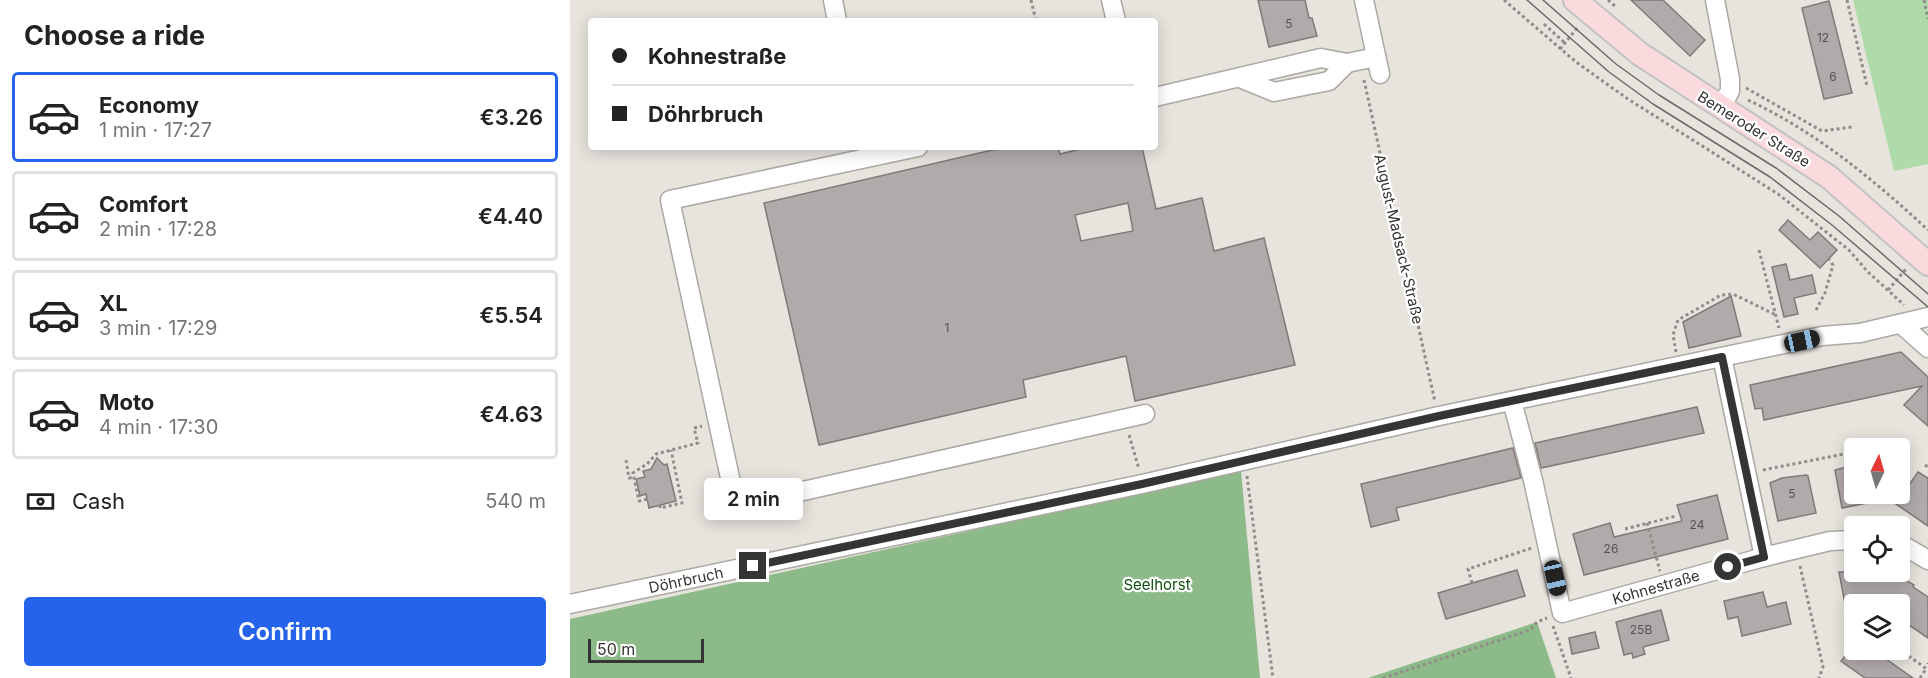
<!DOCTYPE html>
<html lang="en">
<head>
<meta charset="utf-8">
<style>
	:root { --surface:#fff; --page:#f6f6f6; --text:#222; --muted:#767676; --line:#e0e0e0; --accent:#2563eb }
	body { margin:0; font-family:Inter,sans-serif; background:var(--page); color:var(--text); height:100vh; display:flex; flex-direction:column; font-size:22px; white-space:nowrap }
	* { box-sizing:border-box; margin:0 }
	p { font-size:20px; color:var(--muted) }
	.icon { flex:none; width:33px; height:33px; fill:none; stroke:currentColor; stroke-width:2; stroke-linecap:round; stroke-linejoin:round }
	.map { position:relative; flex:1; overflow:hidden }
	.drawer { display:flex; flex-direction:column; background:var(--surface); width:570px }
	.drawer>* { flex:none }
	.top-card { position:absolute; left:18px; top:18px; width:570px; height:132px; border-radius:6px; box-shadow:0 3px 15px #0003; display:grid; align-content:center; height:132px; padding:0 24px; background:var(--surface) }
	.needle { width:39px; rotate:5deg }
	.tools { position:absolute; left:1274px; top:438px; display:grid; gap:12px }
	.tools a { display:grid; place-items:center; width:66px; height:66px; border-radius:6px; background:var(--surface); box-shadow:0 3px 15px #0003; font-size:30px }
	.scale { position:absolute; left:18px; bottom:15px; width:116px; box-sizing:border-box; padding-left:6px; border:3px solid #373533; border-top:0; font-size:16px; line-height:21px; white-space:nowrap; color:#373533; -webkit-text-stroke:4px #fff; paint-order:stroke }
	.end { position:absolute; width:27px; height:27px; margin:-14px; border:8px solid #373533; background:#fff; box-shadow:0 0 0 3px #fff }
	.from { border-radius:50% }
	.bubble { position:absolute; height:42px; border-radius:6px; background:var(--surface); box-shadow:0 3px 15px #0003; font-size:20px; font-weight:600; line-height:42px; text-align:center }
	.car { position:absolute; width:18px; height:36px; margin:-18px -9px; border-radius:8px; box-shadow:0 0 4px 2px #0007; background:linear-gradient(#222 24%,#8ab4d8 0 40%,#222 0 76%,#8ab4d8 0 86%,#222 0) }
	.top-card b { display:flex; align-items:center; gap:21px; height:57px; font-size:22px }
	.top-card b+b { border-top:2px solid var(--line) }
	.top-card i { width:15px; height:15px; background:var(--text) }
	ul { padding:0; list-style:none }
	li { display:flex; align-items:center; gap:18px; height:90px; margin:0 12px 9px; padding:0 12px; border:3px solid var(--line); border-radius:6px }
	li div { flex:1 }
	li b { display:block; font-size:22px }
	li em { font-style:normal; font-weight:600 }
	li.active { border-color:var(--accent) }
	li>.icon { width:54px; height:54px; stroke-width:1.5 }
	h2 { padding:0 24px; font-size:27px; line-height:72px }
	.pay { display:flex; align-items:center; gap:15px; height:66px; padding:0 24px; font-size:22px }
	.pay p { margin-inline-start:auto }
	.cta { display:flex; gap:12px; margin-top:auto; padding:12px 24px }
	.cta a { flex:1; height:69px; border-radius:6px; background:var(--accent); color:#fff; font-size:24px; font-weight:600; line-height:69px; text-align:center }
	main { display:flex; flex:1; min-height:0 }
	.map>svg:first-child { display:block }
	.green { fill:#aedba9 }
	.forest { fill:#8cba88 }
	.building { fill:#b1aaaa; stroke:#817a79; stroke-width:1.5; fill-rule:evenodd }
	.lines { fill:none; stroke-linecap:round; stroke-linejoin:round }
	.minor-casing { stroke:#aca8a3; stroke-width:21 }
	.major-casing { stroke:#c3c2c2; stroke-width:26 }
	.path { stroke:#908d89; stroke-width:3; stroke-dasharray:3 3; stroke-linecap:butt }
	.minor { stroke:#fff; stroke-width:18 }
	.major { stroke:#fadadd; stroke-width:22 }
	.tram { stroke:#6c6966; stroke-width:1.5 }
	.route { stroke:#373533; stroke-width:8 }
	.labels { text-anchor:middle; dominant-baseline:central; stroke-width:4.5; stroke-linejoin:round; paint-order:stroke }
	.number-label { font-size:12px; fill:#565251 }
	.street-label { font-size:15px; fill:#373533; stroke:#fff }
	.park-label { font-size:15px; fill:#0e500d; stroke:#fff }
</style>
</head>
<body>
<main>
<section class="drawer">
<h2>Choose a ride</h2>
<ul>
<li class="active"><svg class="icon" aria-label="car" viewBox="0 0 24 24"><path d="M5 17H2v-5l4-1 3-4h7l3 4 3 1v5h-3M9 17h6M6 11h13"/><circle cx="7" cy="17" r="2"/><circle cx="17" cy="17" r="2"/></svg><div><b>Economy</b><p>1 min · 17:27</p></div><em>€3.26</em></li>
<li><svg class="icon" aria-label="car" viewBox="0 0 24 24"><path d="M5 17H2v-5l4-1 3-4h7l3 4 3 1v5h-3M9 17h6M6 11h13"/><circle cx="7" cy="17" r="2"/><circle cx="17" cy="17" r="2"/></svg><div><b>Comfort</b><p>2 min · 17:28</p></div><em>€4.40</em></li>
<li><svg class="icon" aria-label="car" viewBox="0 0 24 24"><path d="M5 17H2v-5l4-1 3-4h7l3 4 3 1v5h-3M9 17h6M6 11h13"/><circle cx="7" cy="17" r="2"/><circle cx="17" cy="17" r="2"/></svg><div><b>XL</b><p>3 min · 17:29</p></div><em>€5.54</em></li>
<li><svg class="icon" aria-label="car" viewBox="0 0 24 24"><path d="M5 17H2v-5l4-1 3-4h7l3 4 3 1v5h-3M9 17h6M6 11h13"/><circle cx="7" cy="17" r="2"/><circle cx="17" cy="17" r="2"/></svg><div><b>Moto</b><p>4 min · 17:30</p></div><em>€4.63</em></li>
</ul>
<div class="pay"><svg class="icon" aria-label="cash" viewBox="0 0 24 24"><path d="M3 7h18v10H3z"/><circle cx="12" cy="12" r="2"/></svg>Cash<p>540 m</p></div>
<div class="cta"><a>Confirm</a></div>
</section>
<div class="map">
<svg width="1358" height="678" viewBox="0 0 1358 678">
	<rect width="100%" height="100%" fill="#e7e3dd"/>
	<path class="green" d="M 1283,0 L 1358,0 L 1358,164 L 1324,171 Z"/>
	<g class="forest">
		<path d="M 671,471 L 690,678 L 0,678 L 0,619 Z"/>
		<path d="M 967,622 L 986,678 L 798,678 Z"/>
	</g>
	<g class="building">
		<path d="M 688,0 L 735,0 L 739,18 L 742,18 L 747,36 L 699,47 Z"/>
		<path d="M 1061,0 L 1093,0 L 1135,40 L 1120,56 Z"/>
		<path d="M 1259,1 L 1282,93 L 1254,99 L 1232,8 Z"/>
		<path d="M 435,147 L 488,147 L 490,154 L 519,147 L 572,147 L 586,209 L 632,198 L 644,251 L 694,238 L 725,365 L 565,401 L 556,356 L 453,380 L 456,397 L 249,445 L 194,203 ZM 558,203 L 563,231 L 511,241 L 505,215 Z"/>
		<path d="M 1218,220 L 1240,240 L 1248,232 L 1267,250 L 1250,268 L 1209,230 Z"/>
		<path d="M 1216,264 L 1220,280 L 1242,275 L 1246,293 L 1224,298 L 1228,314 L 1214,317 L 1202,267 Z"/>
		<path d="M 1161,296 L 1171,336 L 1119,348 L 1113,322 Z"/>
		<path d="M 1331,352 L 1358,377 L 1358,426 L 1334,405 L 1352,386 L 1194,420 L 1192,408 L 1185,409 L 1180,385 Z"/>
		<path d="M 1127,407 L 1134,433 L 971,468 L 965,443 Z"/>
		<path d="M 943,448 L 951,478 L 826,508 L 829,520 L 801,527 L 791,484 Z"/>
		<path d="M 87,458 L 94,465 L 97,464 L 106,501 L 79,508 L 76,494 L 70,496 L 66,479 L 75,477 L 73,471 L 81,469 Z"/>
		<path d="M 1284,465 L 1284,494 L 1316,494 L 1317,499 L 1272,508 L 1265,470 Z"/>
		<path d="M 1348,472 L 1358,478 L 1358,526 L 1326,504 Z"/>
		<path d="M 1236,475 L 1238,476 L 1246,513 L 1208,521 L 1200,483 L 1212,478 Z"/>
		<path d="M 1147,495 L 1158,539 L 1014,575 L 1003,534 L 1040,523 L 1044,537 L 1112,521 L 1107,505 Z"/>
		<path d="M 947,570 L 955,596 L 876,619 L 868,593 Z"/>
		<path d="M 1269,572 L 1322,572 L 1344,585 L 1343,587 L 1358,597 L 1358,638 L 1329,618 L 1329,604 L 1311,604 L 1313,602 L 1275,604 Z"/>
		<path d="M 1193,592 L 1197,607 L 1216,602 L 1221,624 L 1172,636 L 1168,617 L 1158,619 L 1154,601 Z"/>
		<path d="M 1091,610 L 1099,640 L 1073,647 L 1075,654 L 1063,658 L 1062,653 L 1054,655 L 1046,622 Z"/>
		<path d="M 1025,632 L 1029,648 L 1002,654 L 999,638 Z"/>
		<path d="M 1280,650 L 1310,650 L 1319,656 L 1316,659 L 1343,678 L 1295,678 L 1271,661 Z"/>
	</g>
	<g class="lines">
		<g class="minor-casing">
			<g id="minor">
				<path d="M 263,0 L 267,21"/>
				<path d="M 541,0 L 546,21"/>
				<path d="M 794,0 L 810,74"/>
				<path d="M 1145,0 L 1160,79 L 1160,91 L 1151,107"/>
				<path d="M 670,78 L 704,92 L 759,81 L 777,63"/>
				<path d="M 585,97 L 751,58 L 777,63 L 806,57"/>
				<path d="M 348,147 L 100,200 L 162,487 L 171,499 L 180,503 L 575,414"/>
				<path d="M 1331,324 L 1358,348"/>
				<path d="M 1152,357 L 1194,557"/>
				<path d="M 942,401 L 963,480 L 992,613 L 1194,557 L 1260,541 L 1284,540"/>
				<path d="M 1329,543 L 1358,560"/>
				<path d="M 0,604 L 572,484 L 869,416 L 1252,336 L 1290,333 L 1358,317"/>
			</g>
		</g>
		<g class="major-casing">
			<path id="major" d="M 1005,0 L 1070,54 L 1259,177 L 1358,264"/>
		</g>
		<g class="path">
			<path d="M 461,0 L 466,21"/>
			<path d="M 934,0 L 1006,62 L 1058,99 L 1208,194 L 1279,250 L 1297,271 L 1334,305"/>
			<path d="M 1038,0 L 1046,7"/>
			<path d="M 1277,0 L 1297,86"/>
			<path d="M 1354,0 L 1358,19"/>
			<path d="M 974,24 L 995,43"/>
			<path d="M 990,49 L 1008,27"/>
			<path d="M 794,80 L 865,402"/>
			<path d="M 1176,88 L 1252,131 L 1282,127"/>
			<path d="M 1178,100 C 1246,132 1303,179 1358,230"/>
			<path d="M 1189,250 L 1209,328"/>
			<path d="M 1318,290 L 1336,269"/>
			<path d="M 1246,310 L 1255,293 L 1263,265 L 1258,258"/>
			<path d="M 1106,352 L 1103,335 L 1108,320 L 1151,295 L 1163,294 L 1206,315"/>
			<path d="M 559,435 L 569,469"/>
			<path d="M 56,460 L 59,478 L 64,477"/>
			<path d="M 1355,465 L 1358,467"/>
			<path d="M 1193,470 L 1284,452"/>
			<path d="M 677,476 L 703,678"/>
			<path d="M 77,499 L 69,501 L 63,473 L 77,464 L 86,454 L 128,443 L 124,428 L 132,426"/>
			<path d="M 90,505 L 90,508 L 112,503 L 101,450"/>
			<path d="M 1077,523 L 1090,571"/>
			<path d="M 1055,529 L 1106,516"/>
			<path d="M 1230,566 L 1253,667 L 1249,678"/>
			<path d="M 902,583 L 898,569 L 962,548"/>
			<path d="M 983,626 L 1001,678"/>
			<path d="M 1329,649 L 1358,670"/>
			<path d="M 1358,663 L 1358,664"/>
			<path d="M 813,678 L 960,630 L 967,622 L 977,618"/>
			<path d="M 1350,678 L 1356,669"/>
		</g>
		<use href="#minor" class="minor"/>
		<use href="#major" class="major"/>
		<g class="tram">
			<path d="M 957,0 L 1039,72 L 1083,104 L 1200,177 L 1262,225 L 1358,307"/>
			<path d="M 973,0 L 1046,64 L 1089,95 L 1206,168 L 1269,216 L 1358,294"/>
		</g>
	</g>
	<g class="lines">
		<path class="route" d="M 183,566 L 572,484 L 869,416 L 1152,357 L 1194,557 L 1158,567"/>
	</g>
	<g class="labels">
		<g class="number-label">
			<text x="719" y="23">5</text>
			<text x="1253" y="37">12</text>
			<text x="1263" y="76">6</text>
			<text x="377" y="327">1</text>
			<text x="1222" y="493">5</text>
			<text x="1127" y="524">24</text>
			<text x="1041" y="548">26</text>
			<text x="1071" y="629">25B</text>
		</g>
		<g class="street-label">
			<text transform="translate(1184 129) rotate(32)">Bemeroder Straße</text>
			<text transform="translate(829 239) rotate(77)">August-Madsack-Straße</text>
			<text transform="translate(116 580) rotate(-12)">Döhrbruch</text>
			<text transform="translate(1086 587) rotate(-16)">Kohnestraße</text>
		</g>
		<g class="park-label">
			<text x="587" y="584">Seelhorst</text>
		</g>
	</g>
</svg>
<div class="tools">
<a><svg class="needle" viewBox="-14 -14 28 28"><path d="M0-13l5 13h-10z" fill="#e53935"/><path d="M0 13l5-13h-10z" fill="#767676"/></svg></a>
<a><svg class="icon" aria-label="locate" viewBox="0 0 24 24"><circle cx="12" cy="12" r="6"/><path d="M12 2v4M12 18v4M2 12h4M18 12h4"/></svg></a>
<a><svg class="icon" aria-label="layers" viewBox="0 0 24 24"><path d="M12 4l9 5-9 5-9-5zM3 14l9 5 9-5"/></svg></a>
</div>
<div class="scale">50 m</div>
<i class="end from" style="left:1158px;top:567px"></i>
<i class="end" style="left:183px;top:566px"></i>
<div class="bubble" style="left:134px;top:478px;width:99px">2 min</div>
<i class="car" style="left:1232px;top:341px;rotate:78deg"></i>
<i class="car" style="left:985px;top:578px;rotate:167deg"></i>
<div class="top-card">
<b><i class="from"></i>Kohnestraße</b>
<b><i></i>Döhrbruch</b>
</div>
</div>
</main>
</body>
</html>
